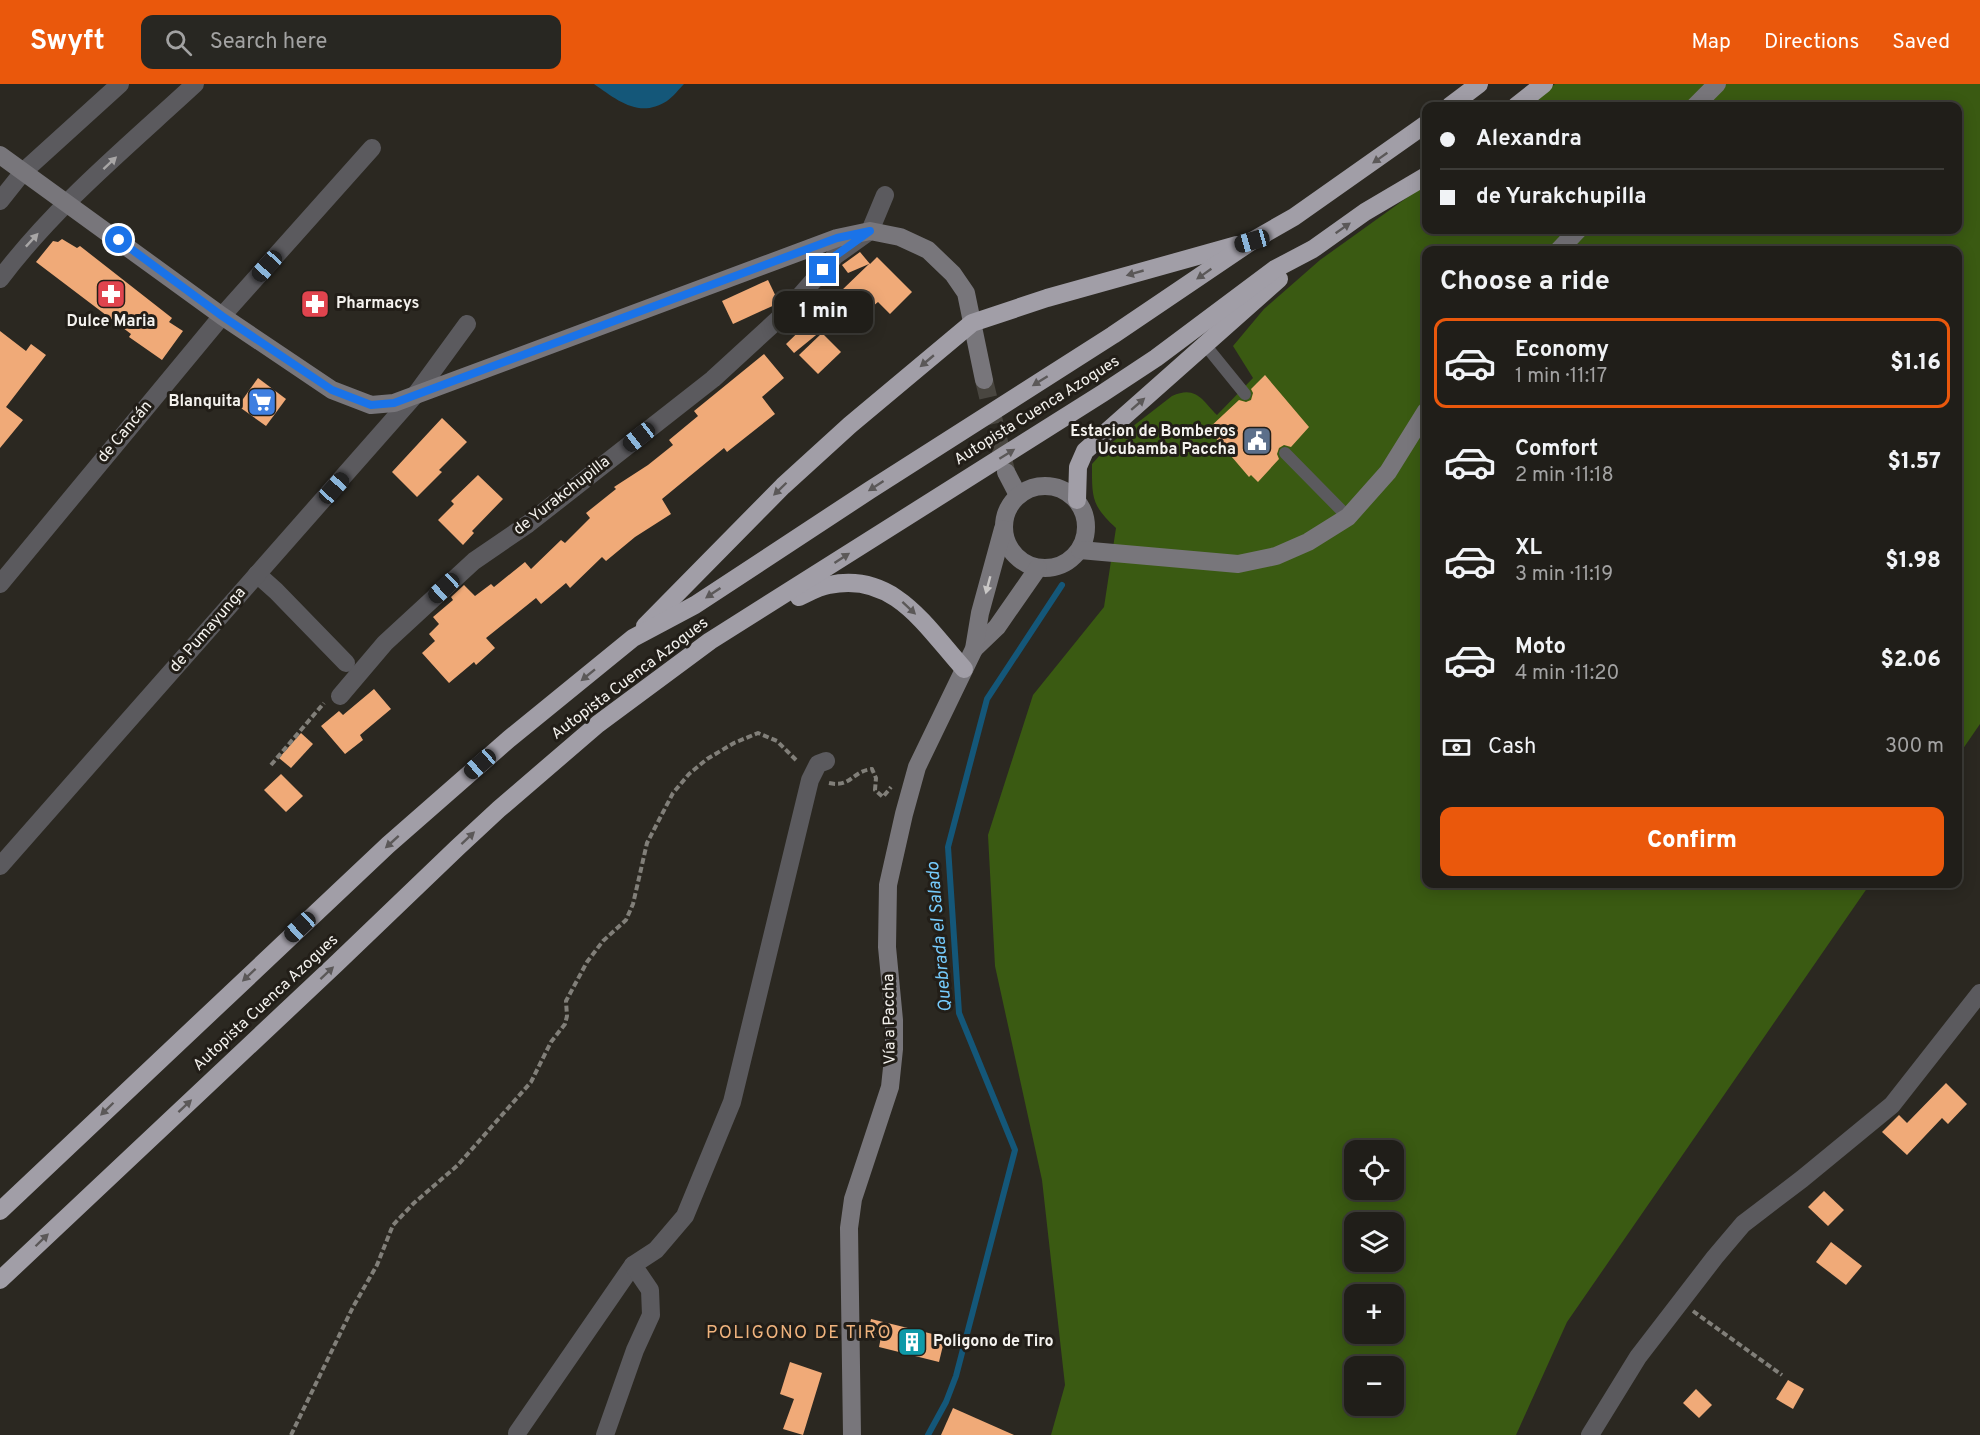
<!DOCTYPE html>
<html lang="en">
<head>
<meta charset="utf-8">
<style>
	:root { --surface:#201e19; --page:#282722; --text:#f1f3f6; --muted:#a2a2a2; --line:#3d3c38; --accent:#ea580c }
	body { margin:0; font-family:Overpass,sans-serif; background:var(--page); color:var(--text); height:100vh; display:flex; flex-direction:column; font-size:22px; white-space:nowrap }
	* { box-sizing:border-box; margin:0 }
	p { font-size:20px; color:var(--muted) }
	.icon { flex:none; width:33px; height:33px; fill:none; stroke:currentColor; stroke-width:2; stroke-linecap:round; stroke-linejoin:round }
	.map { position:relative; flex:1; overflow:hidden }
	.drawer { position:absolute; left:1422px; top:162px; width:540px; height:642px; display:flex; flex-direction:column; background:var(--surface); border-radius:12px; box-shadow:0 3px 15px #0003,0 0 0 2px var(--line) }
	.drawer>* { flex:none }
	.hud { position:absolute; left:1422px; top:18px; width:540px; height:132px; border-radius:12px; box-shadow:0 3px 15px #0003,0 0 0 2px var(--line); display:grid; align-content:center; height:132px; padding:0 18px; background:var(--surface) }
	.controls { position:absolute; left:1344px; top:1056px; display:grid; gap:12px }
	.controls a { display:grid; place-items:center; width:60px; height:60px; border-radius:12px; background:var(--surface); box-shadow:0 3px 15px #0003,0 0 0 2px var(--line); font-size:30px }
	.end { position:absolute; width:27px; height:27px; margin:-14px; border:8px solid #1a73e8; background:#fff; box-shadow:0 0 0 3px #fff }
	.from { border-radius:50% }
	.bubble { position:absolute; height:42px; border-radius:12px; background:var(--surface); box-shadow:0 3px 15px #0003,0 0 0 2px var(--line); font-size:20px; font-weight:800; line-height:42px; text-align:center }
	.car { position:absolute; width:18px; height:36px; margin:-18px -9px; border-radius:8px; box-shadow:0 0 4px 2px #0007; background:linear-gradient(#222 24%,#8ab4d8 0 40%,#222 0 76%,#8ab4d8 0 86%,#222 0) }
	.hud b { display:flex; align-items:center; gap:21px; height:57px; font-size:22px }
	.hud b+b { border-top:2px solid var(--line) }
	.hud i { width:15px; height:15px; background:var(--text) }
	ul { padding:0; list-style:none }
	li { display:flex; align-items:center; gap:18px; height:90px; margin:0 12px 9px; padding:0 6px; border:3px solid transparent; border-radius:12px }
	li div { flex:1 }
	li b { display:block; font-size:22px }
	li em { font-style:normal; font-weight:800 }
	li.current { border-color:var(--accent) }
	li>.icon { width:54px; height:54px; stroke-width:1.5 }
	h2 { padding:0 18px; font-size:27px; line-height:72px }
	.pay { display:flex; align-items:center; gap:15px; height:66px; padding:0 18px; font-size:22px }
	.pay p { margin-inline-start:auto }
	.primary-button { display:flex; gap:12px; margin-top:auto; padding:12px 18px }
	.primary-button a { flex:1; height:69px; border-radius:12px; background:var(--accent); color:#fff; font-size:24px; font-weight:800; line-height:69px; text-align:center }
	header { display:flex; align-items:center; gap:36px; box-sizing:border-box; height:84px; padding:0 30px; background:var(--accent); color:#fff }
	header strong { font-size:28px }
	nav { display:flex; gap:33px; margin-inline-start:auto; font-size:21px }
	.search { width:420px; height:54px; background:var(--page); display:flex; align-items:center; gap:15px; box-sizing:border-box; padding:0 21px; border-radius:12px; color:var(--muted); font-size:22px }
	.map>svg:first-child { display:block }
	.forest { fill:#3a5a12; fill-rule:evenodd }
	.water { fill:#145779 }
	.lines { fill:none; stroke-linecap:round; stroke-linejoin:round }
	.stream { stroke:#145779; stroke-width:6 }
	.building { fill:#f0aa78 }
	.secondary-tunnel { stroke:#494640; stroke-width:18; stroke-dasharray:18 9; stroke-linecap:butt }
	.path { stroke:#817f79; stroke-width:4; stroke-dasharray:6 3; stroke-linecap:butt }
	.lane { stroke:#5b5a5e; stroke-width:12 }
	.street { stroke:#5b5a5e; stroke-width:18 }
	.secondary { stroke:#78767b; stroke-width:18 }
	.highway { stroke:#a19ea7; stroke-width:18 }
	.oneway { fill:#5b5858 }
	.oneway2 { fill:#a8a6a6 }
	.oneway3 { fill:#c9c7c6 }
	.route { stroke:#1a73e8; stroke-width:8 }
	.labels { text-anchor:middle; dominant-baseline:central; stroke-width:6; stroke-linejoin:round; paint-order:stroke }
	.poi-label { font-size:16px; font-weight:bold; fill:#f4f2ee; stroke:#221e18; text-anchor:start }
	.street-label { font-size:16px; fill:#f4f2ee; stroke:#221e18 }
	.water-label { font-size:18px; font-style:italic; fill:#76cbfc; stroke:#221e18 }
	.neighbourhood-label { font-size:18px; letter-spacing:1.5px; fill:#f1b47e; stroke:#221e18 }
</style>
</head>
<body>
<header>
<strong>Swyft</strong>
<div class="search"><svg class="icon" aria-label="search" viewBox="0 0 24 24"><circle cx="10" cy="10" r="6"/><path d="M15 15l6 6"/></svg>Search here</div>
<nav><a>Map</a><a>Directions</a><a>Saved</a></nav>
</header>
<div class="map">
<svg width="1980" height="1351" viewBox="0 0 1980 1351">
	<rect width="100%" height="100%" fill="#2b2821"/>
	<path class="forest" d="M 1555,0 L 1980,0 L 1980,640 L 1958,672 L 1958,166 L 1426,166 L 1426,800 L 1870,800 L 1567,1238 L 1516,1351 L 1051,1351 L 1065,1301 L 1042,1096 L 995,882 L 988,751 L 1033,611 L 1104,523 L 1116,444 C 1091,421 1092,413 1092,380 L 1110,360 L 1172,312 C 1196,301 1202,316 1217,331 L 1253,294 L 1233,262 L 1264,225 L 1320,176 L 1426,100 L 1426,146 L 1958,146 L 1958,22 L 1527,22 ZM 1354,1066 L 1394,1066 L 1394,1106 L 1354,1106 ZM 1354,1138 L 1394,1138 L 1394,1178 L 1354,1178 ZM 1354,1210 L 1394,1210 L 1394,1250 L 1354,1250 ZM 1354,1282 L 1394,1282 L 1394,1322 L 1354,1322 Z"/>
	<path class="water" d="M 594,0 L 684,0 C 679,5 673,13 667,17 C 639,35 617,16 594,0 Z"/>
	<g class="lines">
		<path class="stream" d="M 928,1351 L 946,1318 L 956,1292 L 1015,1066 L 959,929 L 948,763 L 987,615 L 1062,501"/>
	</g>
	<g class="building">
		<path d="M 62,155 L 77,164 L 80,162 L 172,234 L 169,238 L 183,247 L 162,276 L 129,253 L 131,250 L 36,178 L 53,157 L 58,158 Z"/>
		<path d="M 860,168 L 870,180 L 877,173 L 912,208 L 890,230 L 878,218 L 856,236 L 848,225 L 794,269 L 786,260 L 869,180 L 848,189 L 842,181 Z"/>
		<path d="M 768,196 L 779,219 L 733,240 L 722,217 Z"/>
		<path d="M 0,247 L 26,267 L 31,260 L 46,271 L 6,323 L 23,336 L 0,364 Z"/>
		<path d="M 822,249 L 841,268 L 818,290 L 799,271 Z"/>
		<path d="M 764,270 L 784,294 L 762,313 L 775,330 L 727,368 L 724,364 L 662,415 L 671,430 L 635,453 L 606,477 L 602,473 L 570,504 L 566,499 L 541,520 L 536,514 L 486,554 L 495,564 L 476,581 L 474,578 L 449,599 L 422,569 L 435,557 L 429,550 L 439,540 L 433,533 L 453,516 L 451,513 L 464,501 L 475,512 L 491,500 L 494,503 L 525,478 L 531,485 L 561,456 L 565,459 L 590,434 L 586,429 L 616,405 L 614,403 L 648,381 L 673,361 L 669,356 L 698,332 L 694,327 Z"/>
		<path d="M 1265,291 L 1309,343 L 1291,363 L 1284,361 L 1279,364 L 1277,370 L 1279,375 L 1258,398 L 1251,391 L 1249,393 L 1208,345 L 1239,316 L 1246,318 L 1251,316 L 1253,309 L 1251,305 Z"/>
		<path d="M 258,294 L 286,315 L 266,342 L 238,322 Z"/>
		<path d="M 442,334 L 467,358 L 439,386 L 442,388 L 417,413 L 392,388 Z"/>
		<path d="M 478,391 L 503,415 L 472,447 L 474,449 L 463,461 L 438,436 L 454,420 L 451,417 Z"/>
		<path d="M 374,605 L 391,625 L 360,651 L 363,656 L 345,670 L 321,642 L 339,627 L 343,631 Z"/>
		<path d="M 301,649 L 313,660 L 291,684 L 279,674 Z"/>
		<path d="M 281,690 L 303,712 L 286,728 L 264,706 Z"/>
		<path d="M 1946,999 L 1967,1020 L 1948,1040 L 1942,1034 L 1907,1071 L 1882,1048 L 1899,1031 L 1907,1039 Z"/>
		<path d="M 1824,1107 L 1844,1126 L 1828,1142 L 1808,1123 Z"/>
		<path d="M 1831,1158 L 1862,1182 L 1846,1201 L 1816,1178 Z"/>
		<path d="M 871,1235 L 945,1253 L 939,1278 L 879,1263 L 881,1253 L 868,1250 Z"/>
		<path d="M 790,1278 L 822,1289 L 803,1351 L 783,1345 L 794,1315 L 780,1310 Z"/>
		<path d="M 1788,1296 L 1804,1305 L 1793,1325 L 1776,1315 Z"/>
		<path d="M 1696,1305 L 1712,1321 L 1699,1334 L 1683,1319 Z"/>
		<path d="M 953,1324 L 1014,1351 L 941,1351 Z"/>
	</g>
	<g class="lines">
		<path class="secondary-tunnel" d="M 984,296 L 1006,387"/>
		<g class="path">
			<path d="M 271,681 L 324,619"/>
			<path d="M 829,699 C 851,704 852,687 872,685 L 876,694 L 875,706 L 883,713 L 891,703"/>
			<path d="M 1693,1227 L 1782,1291"/>
			<path d="M 291,1351 L 353,1223 L 377,1181 L 393,1141 L 414,1119 L 458,1081 L 531,998 L 551,958 L 565,940 L 567,932 L 566,917 L 587,878 L 603,857 L 626,836 L 633,820 L 647,759 L 673,709 L 689,690 L 707,675 L 734,659 L 758,649 L 777,657 L 798,678"/>
		</g>
		<g class="lane">
			<path d="M 1206,262 L 1245,310"/>
			<path d="M 1285,369 L 1348,433"/>
		</g>
		<g class="street">
			<path d="M 0,117 L 23,88 L 120,0"/>
			<path d="M 0,195 C 55,122 128,62 195,0"/>
			<path d="M 257,490 L 276,507 L 346,579"/>
			<path d="M 0,500 L 222,232 L 372,64"/>
			<path d="M 340,612 L 385,559 L 474,477 L 528,440 L 713,295 L 785,229 L 835,172 L 870,147 L 885,111"/>
			<path d="M 0,782 L 416,310 L 467,240"/>
			<path d="M 517,1349 L 633,1181"/>
			<path d="M 605,1351 L 635,1266 L 651,1231 L 650,1206 L 633,1181 L 656,1166 L 685,1132 L 732,1018 L 810,696 L 818,680 L 826,677"/>
			<path d="M 1590,1351 L 1638,1273 L 1715,1173 L 1743,1140 L 1802,1095 L 1892,1021 L 1980,909"/>
		</g>
		<g class="secondary">
			<path d="M 1695,22 L 1717,0"/>
			<path d="M 0,71 L 222,232 L 332,306 L 371,321 L 394,319 L 837,154 L 870,147 L 900,153 L 928,166 L 953,190 L 966,209 L 984,296"/>
			<path d="M 1559,166 L 1578,146"/>
			<path d="M 1006,388 L 1018,411"/>
			<circle cx="1045" cy="443" r="41"/>
			<path d="M 1080,466 L 1238,480 L 1276,472 L 1308,458 L 1348,433 L 1388,388 L 1426,327"/>
			<path d="M 974,565 L 997,543 L 1038,484"/>
			<path d="M 852,1351 L 849,1144 L 853,1115 L 890,1003 L 894,965 L 894,936 L 887,863 L 888,801 L 904,730 L 917,683 L 974,565 L 980,529 L 1003,445"/>
		</g>
		<g class="highway">
			<path d="M 1450,22 L 1479,0"/>
			<path d="M 1516,22 L 1544,0"/>
			<path d="M 1077,416 L 1078,383 L 1085,367 L 1279,195"/>
			<path d="M 799,513 C 808,509 818,503 829,501 C 894,487 926,543 964,585"/>
			<path d="M 645,542 L 783,402 L 850,341 L 972,239 L 1047,214 L 1237,161"/>
			<path d="M 0,1127 L 388,761 L 509,655 L 633,554 L 695,521 L 870,406 L 1113,251 L 1252,157 L 1294,133 L 1426,40"/>
			<path d="M 0,1196 L 336,880 L 457,764 L 499,725 L 598,640 L 710,557 L 1103,309 L 1156,274 L 1275,185 L 1313,165 L 1365,128 L 1426,92"/>
		</g>
	</g>
	<defs><path id="oneway-solid" d="M-6-.8H1V-3.2L6.5 0L1 3.2V.8H-6Z" transform="scale(1.5)"/></defs>
	<g class="oneway">
		<use href="#oneway-solid" transform="translate(1380 74) rotate(145)"/>
		<use href="#oneway-solid" transform="translate(1343 144) rotate(-35)"/>
		<use href="#oneway-solid" transform="translate(1135 189) rotate(164)"/>
		<use href="#oneway-solid" transform="translate(1204 190) rotate(145)"/>
		<use href="#oneway-solid" transform="translate(927 277) rotate(140)"/>
		<use href="#oneway-solid" transform="translate(1040 297) rotate(148)"/>
		<use href="#oneway-solid" transform="translate(1138 320) rotate(-41)"/>
		<use href="#oneway-solid" transform="translate(1007 370) rotate(-32)"/>
		<use href="#oneway-solid" transform="translate(876 402) rotate(147)"/>
		<use href="#oneway-solid" transform="translate(780 405) rotate(136)"/>
		<use href="#oneway-solid" transform="translate(842 474) rotate(-33)"/>
		<use href="#oneway-solid" transform="translate(713 509) rotate(146)"/>
		<use href="#oneway-solid" transform="translate(909 524) rotate(43)"/>
		<use href="#oneway-solid" transform="translate(588 591) rotate(141)"/>
		<use href="#oneway-solid" transform="translate(468 754) rotate(-43)"/>
		<use href="#oneway-solid" transform="translate(392 758) rotate(138)"/>
		<use href="#oneway-solid" transform="translate(327 889) rotate(-43)"/>
		<use href="#oneway-solid" transform="translate(249 891) rotate(137)"/>
		<use href="#oneway-solid" transform="translate(185 1022) rotate(-43)"/>
		<use href="#oneway-solid" transform="translate(107 1025) rotate(136)"/>
		<use href="#oneway-solid" transform="translate(42 1156) rotate(-44)"/>
	</g>
	<g class="oneway2">
		<use href="#oneway-solid" transform="translate(110 79) rotate(-43)"/>
		<use href="#oneway-solid" transform="translate(32 156) rotate(-47)"/>
	</g>
	<use class="oneway3" href="#oneway-solid" transform="translate(988 501) rotate(105)"/>
	<g class="lines">
		<path class="route" d="M 119,156 L 222,232 L 332,306 L 371,321 L 394,319 L 837,154 L 870,147 L 835,172 L 823,186"/>
	</g>
	<defs>
		<g id="pharmacy-square" transform="scale(1.5)"><rect x="-9" y="-9" width="18" height="18" rx="4" fill="#e0444e" stroke="#221e18"/><path d="M-2-6h4v4h4v4h-4v4h-4v-4h-4v-4h4Z" fill="#fff"/></g>
		<g id="supermarket-square" transform="scale(1.5)"><rect x="-9" y="-9" width="18" height="18" rx="4" fill="#3f7fe0" stroke="#221e18"/><path d="M-6-5.5h2.5l.6 2H6L4.5 2H-2.5L-4.4-4H-6ZM-1.5 3.2a1.3 1.3 0 1 0 .1 0ZM3 3.2a1.3 1.3 0 1 0 .1 0Z" fill="#fff"/></g>
		<g id="civic-square" transform="scale(1.5)"><rect x="-9" y="-9" width="18" height="18" rx="4" fill="#5c6f8a" stroke="#221e18"/><path d="M-.6-6.5H3V-4.5H.6V-3L4-1V1h2V6H-6V1h2V-1L-.6-3ZM-1.2 2.5V6h2.4V2.5Z" fill="#fff"/></g>
		<g id="building-square" transform="scale(1.5)"><rect x="-9" y="-9" width="18" height="18" rx="4" fill="#0f9aa8" stroke="#221e18"/><path d="M-4-6H4V6H1V3H-1V6H-4ZM-2.5-4.3h1.7v1.8h-1.7ZM.8-4.3h1.7v1.8H.8ZM-2.5-1h1.7V.8h-1.7ZM.8-1h1.7V.8H.8Z" fill="#fff"/></g>
	</defs>
	<g fill-rule="evenodd">
		<use href="#pharmacy-square" x="111" y="210"/>
		<use href="#pharmacy-square" x="315" y="220"/>
		<use href="#supermarket-square" x="262" y="318"/>
		<use href="#civic-square" x="1257" y="357"/>
		<use href="#building-square" x="912" y="1258"/>
	</g>
	<g class="labels">
		<g class="poi-label">
			<text x="336" y="220">Pharmacys</text>
			<text x="111" y="238" text-anchor="middle">Dulce Maria</text>
			<text x="241" y="318" text-anchor="end">Blanquita</text>
			<text x="1236" y="348" text-anchor="end">Estacion de Bomberos<tspan x="1236" dy="18">Ucubamba Paccha</tspan></text>
			<text x="933" y="1258">Poligono de Tiro</text>
		</g>
		<g class="street-label">
			<text transform="translate(1037 327) rotate(-32)">Autopista Cuenca Azogues</text>
			<text transform="translate(125 348) rotate(-50)">de Cancán</text>
			<text transform="translate(562 412) rotate(-38)">de Yurakchupilla</text>
			<text transform="translate(208 546) rotate(-49)">de Pumayunga</text>
			<text transform="translate(630 595) rotate(-37)">Autopista Cuenca Azogues</text>
			<text transform="translate(266 919) rotate(-43)">Autopista Cuenca Azogues</text>
			<text transform="translate(890 935) rotate(-91)">Vía a Paccha</text>
		</g>
		<g class="water-label">
			<text transform="translate(940 853) rotate(-95)">Quebrada el Salado</text>
		</g>
		<g class="neighbourhood-label">
			<text x="799" y="1249">POLIGONO DE TIRO</text>
		</g>
	</g>
</svg>
<div class="controls">
<a><svg class="icon" aria-label="locate" viewBox="0 0 24 24"><circle cx="12" cy="12" r="6"/><path d="M12 2v4M12 18v4M2 12h4M18 12h4"/></svg></a>
<a><svg class="icon" aria-label="layers" viewBox="0 0 24 24"><path d="M12 4l9 5-9 5-9-5zM3 14l9 5 9-5"/></svg></a>
<a>+</a>
<a>−</a>
</div>
<i class="end from" style="left:119px;top:156px"></i>
<i class="end" style="left:823px;top:186px"></i>
<div class="bubble" style="left:774px;top:207px;width:99px">1 min</div>
<i class="car" style="left:1252px;top:157px;rotate:254deg"></i>
<i class="car" style="left:267px;top:182px;rotate:222deg"></i>
<i class="car" style="left:639px;top:353px;rotate:232deg"></i>
<i class="car" style="left:334px;top:404px;rotate:42deg"></i>
<i class="car" style="left:444px;top:504px;rotate:227deg"></i>
<i class="car" style="left:480px;top:680px;rotate:229deg"></i>
<i class="car" style="left:300px;top:843px;rotate:227deg"></i>
<div class="hud">
<b><i class="from"></i>Alexandra</b>
<b><i></i>de Yurakchupilla</b>
</div>
<section class="drawer">
<h2>Choose a ride</h2>
<ul>
<li class="current"><svg class="icon" aria-label="car" viewBox="0 0 24 24"><path d="M5 17H2v-5l4-1 3-4h7l3 4 3 1v5h-3M9 17h6M6 11h13"/><circle cx="7" cy="17" r="2"/><circle cx="17" cy="17" r="2"/></svg><div><b>Economy</b><p>1 min · 11:17</p></div><em>$1.16</em></li>
<li><svg class="icon" aria-label="car" viewBox="0 0 24 24"><path d="M5 17H2v-5l4-1 3-4h7l3 4 3 1v5h-3M9 17h6M6 11h13"/><circle cx="7" cy="17" r="2"/><circle cx="17" cy="17" r="2"/></svg><div><b>Comfort</b><p>2 min · 11:18</p></div><em>$1.57</em></li>
<li><svg class="icon" aria-label="car" viewBox="0 0 24 24"><path d="M5 17H2v-5l4-1 3-4h7l3 4 3 1v5h-3M9 17h6M6 11h13"/><circle cx="7" cy="17" r="2"/><circle cx="17" cy="17" r="2"/></svg><div><b>XL</b><p>3 min · 11:19</p></div><em>$1.98</em></li>
<li><svg class="icon" aria-label="car" viewBox="0 0 24 24"><path d="M5 17H2v-5l4-1 3-4h7l3 4 3 1v5h-3M9 17h6M6 11h13"/><circle cx="7" cy="17" r="2"/><circle cx="17" cy="17" r="2"/></svg><div><b>Moto</b><p>4 min · 11:20</p></div><em>$2.06</em></li>
</ul>
<div class="pay"><svg class="icon" aria-label="cash" viewBox="0 0 24 24"><path d="M3 7h18v10H3z"/><circle cx="12" cy="12" r="2"/></svg>Cash<p>300 m</p></div>
<div class="primary-button"><a>Confirm</a></div>
</section>
</div>
</body>
</html>
